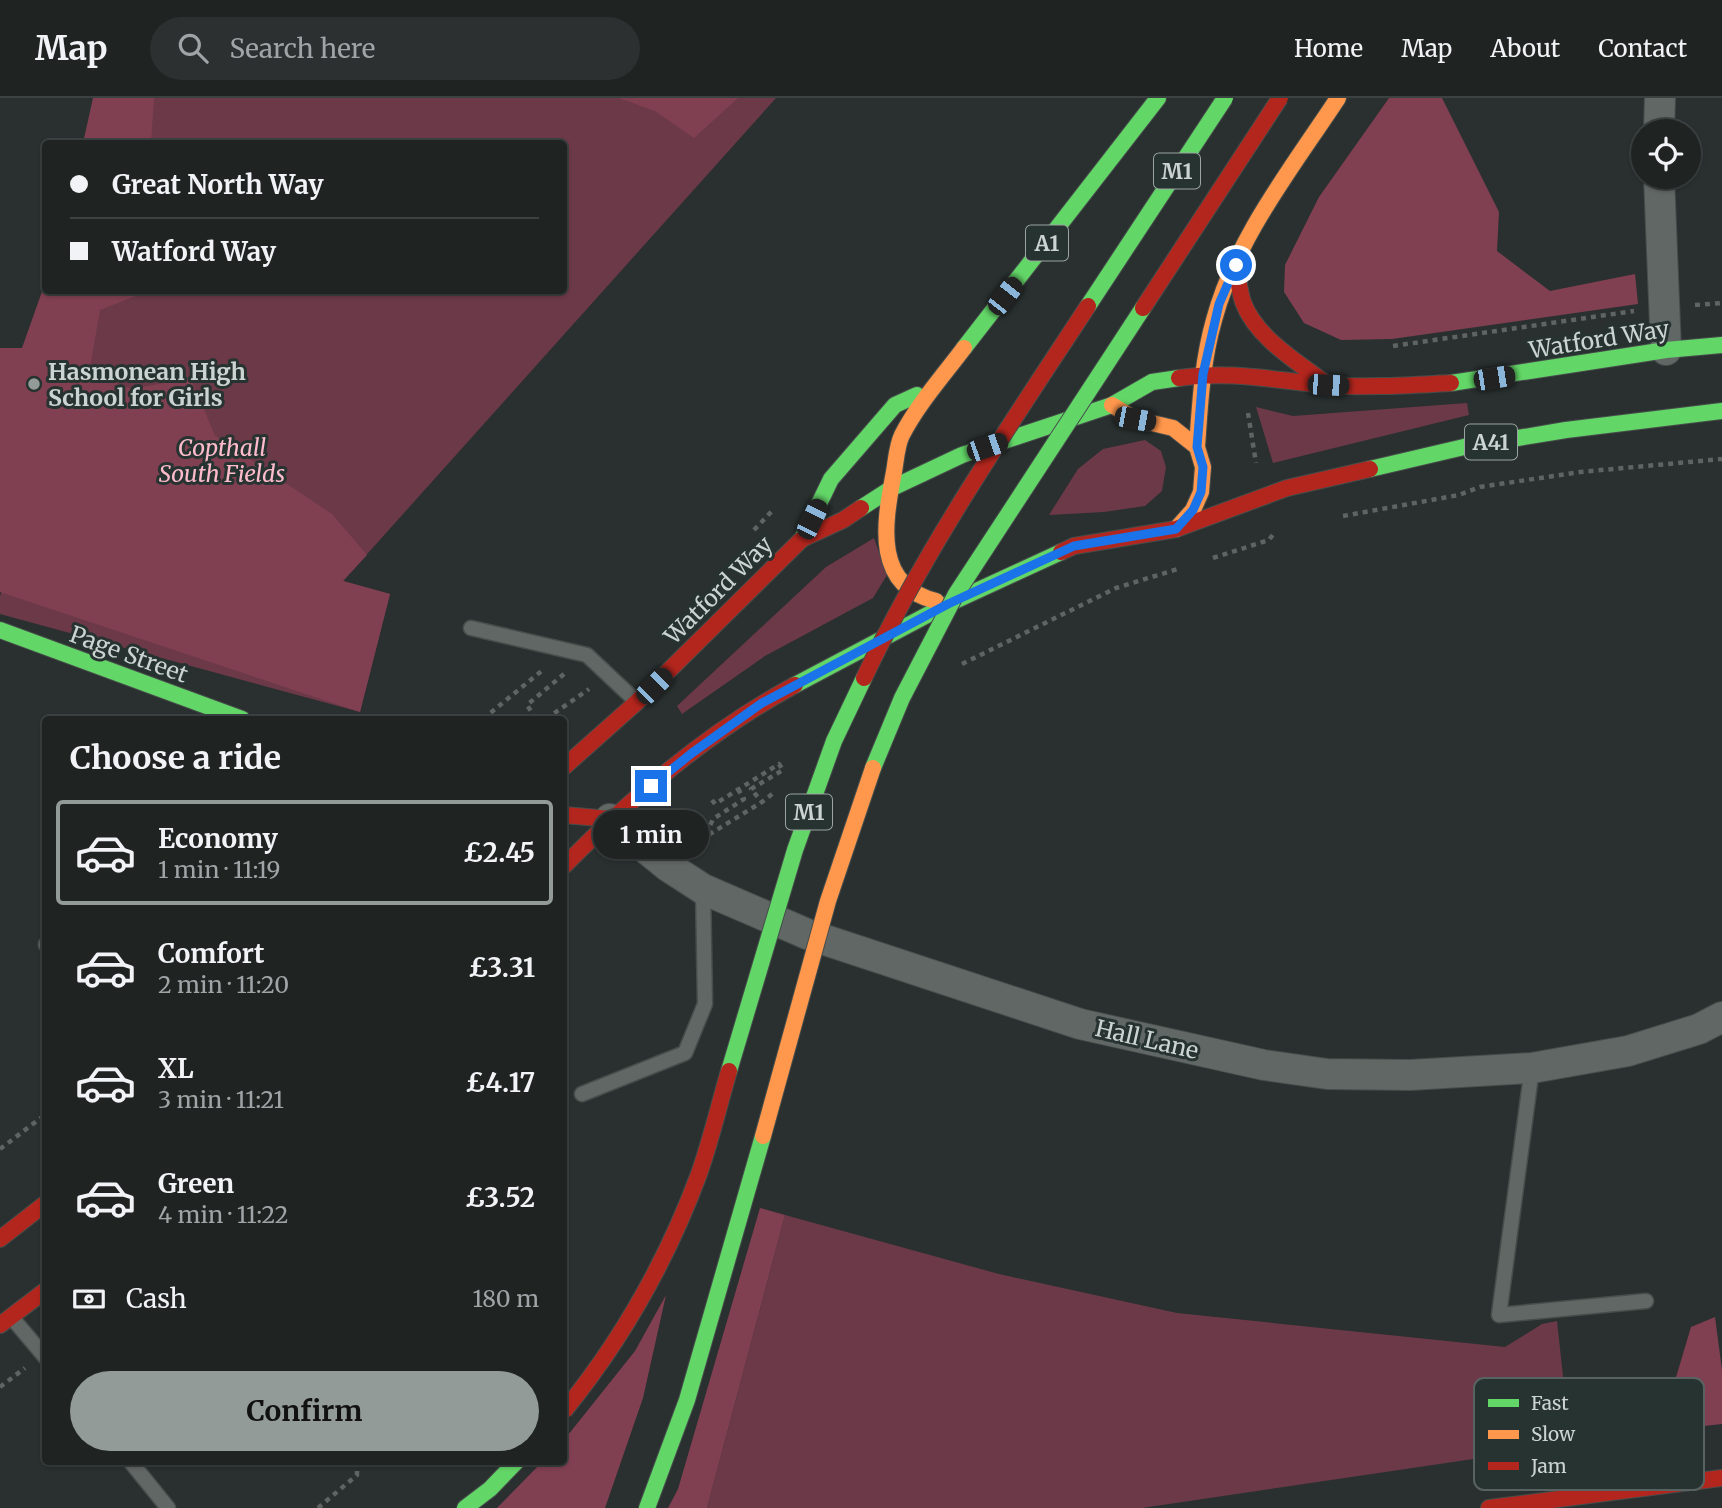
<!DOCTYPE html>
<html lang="en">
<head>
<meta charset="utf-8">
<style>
	:root { --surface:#1f2423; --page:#2c3030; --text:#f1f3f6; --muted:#a1a4a6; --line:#3c4141; --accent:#939b99 }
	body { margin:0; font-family:Merriweather,serif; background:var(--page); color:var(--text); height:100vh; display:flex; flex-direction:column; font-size:26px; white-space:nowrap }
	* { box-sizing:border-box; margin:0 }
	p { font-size:23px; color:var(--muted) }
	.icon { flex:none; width:38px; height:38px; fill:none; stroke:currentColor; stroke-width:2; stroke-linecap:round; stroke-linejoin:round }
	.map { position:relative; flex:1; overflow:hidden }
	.drawer { position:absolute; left:42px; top:618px; width:525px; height:749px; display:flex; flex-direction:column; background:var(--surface); border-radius:7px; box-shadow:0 2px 5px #0004,0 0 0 2px var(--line) }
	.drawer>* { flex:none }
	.hud { position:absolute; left:42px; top:42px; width:525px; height:154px; border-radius:7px; box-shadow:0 2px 5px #0004,0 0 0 2px var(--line); display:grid; align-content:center; height:154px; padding:0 28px; background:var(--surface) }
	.buttons { position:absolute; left:1631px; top:21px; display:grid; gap:14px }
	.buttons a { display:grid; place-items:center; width:70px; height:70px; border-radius:50%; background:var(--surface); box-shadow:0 2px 5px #0004,0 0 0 2px var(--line); font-size:35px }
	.end { position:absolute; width:32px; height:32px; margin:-16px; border:9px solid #1a73e8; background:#fff; box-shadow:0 0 0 4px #fff }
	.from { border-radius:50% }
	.bubble { position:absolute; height:49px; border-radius:24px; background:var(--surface); box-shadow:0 2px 5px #0004,0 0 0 2px var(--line); font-size:23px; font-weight:700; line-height:49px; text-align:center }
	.car { position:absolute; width:21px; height:42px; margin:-21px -10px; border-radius:9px; box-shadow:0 0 5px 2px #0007; background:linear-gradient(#222 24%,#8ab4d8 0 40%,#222 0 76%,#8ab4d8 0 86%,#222 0) }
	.hud b { display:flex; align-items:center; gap:24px; height:66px; font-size:26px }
	.hud b+b { border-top:2px solid var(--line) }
	.hud i { width:18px; height:18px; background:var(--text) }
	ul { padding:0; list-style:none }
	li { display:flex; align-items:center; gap:21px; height:105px; margin:0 14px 10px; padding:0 14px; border:4px solid transparent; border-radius:7px }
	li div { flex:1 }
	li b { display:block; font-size:26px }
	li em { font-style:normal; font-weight:700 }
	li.selected { border-color:var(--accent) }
	li>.icon { width:63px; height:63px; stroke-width:1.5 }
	h2 { padding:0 28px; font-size:32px; line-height:84px }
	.pay { display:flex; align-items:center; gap:18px; height:77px; padding:0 28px; font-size:26px }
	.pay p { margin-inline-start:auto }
	.cta { display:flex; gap:14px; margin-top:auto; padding:14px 28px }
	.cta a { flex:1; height:80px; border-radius:42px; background:var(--accent); color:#111; font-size:28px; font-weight:700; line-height:80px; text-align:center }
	header { display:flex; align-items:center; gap:42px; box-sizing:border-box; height:98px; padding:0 35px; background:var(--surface); border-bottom:2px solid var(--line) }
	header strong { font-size:33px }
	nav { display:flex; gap:38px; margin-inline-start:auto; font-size:24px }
	.search { width:490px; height:63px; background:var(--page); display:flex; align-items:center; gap:18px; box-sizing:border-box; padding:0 24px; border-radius:38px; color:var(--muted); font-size:26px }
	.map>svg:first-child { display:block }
	.green { fill:#6c3948 }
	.forest { fill:#804052 }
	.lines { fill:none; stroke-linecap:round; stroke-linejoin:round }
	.lane-casing { stroke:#464d4b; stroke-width:17 }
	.street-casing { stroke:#464d4b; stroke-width:32 }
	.fast-casing { stroke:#464d4b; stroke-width:18 }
	.slow-casing { stroke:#464d4b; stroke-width:18 }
	.jam-casing { stroke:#464d4b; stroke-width:18 }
	.path { stroke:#5f6463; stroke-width:4.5; stroke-dasharray:5 5; stroke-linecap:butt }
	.lane { stroke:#616765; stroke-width:14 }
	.street { stroke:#616765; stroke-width:30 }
	.fast { stroke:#63d668; stroke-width:16 }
	.slow { stroke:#ff974d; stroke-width:16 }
	.jam { stroke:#b3261e; stroke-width:16 }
	.fast-bridge-casing { stroke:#464d4b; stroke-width:18; stroke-linecap:butt }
	.slow-bridge-casing { stroke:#464d4b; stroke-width:18; stroke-linecap:butt }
	.jam-bridge-casing { stroke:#464d4b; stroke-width:18; stroke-linecap:butt }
	.fast-bridge { stroke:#63d668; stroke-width:16 }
	.slow-bridge { stroke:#ff974d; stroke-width:16 }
	.jam-bridge { stroke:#b3261e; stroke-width:16 }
	.route { stroke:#1a73e8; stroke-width:9 }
	.poi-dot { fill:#939b99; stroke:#263330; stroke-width:2.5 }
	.labels { text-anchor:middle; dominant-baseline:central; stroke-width:6; stroke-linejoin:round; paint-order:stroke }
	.shield { fill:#263330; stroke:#9aa4a1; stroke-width:2 }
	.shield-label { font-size:21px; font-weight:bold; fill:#ccd4d2 }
	.street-label { font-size:23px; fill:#ccd4d2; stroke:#263330 }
	.poi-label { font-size:23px; font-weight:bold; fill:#ccd4d2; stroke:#263330; text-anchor:start }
	.park-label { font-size:23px; font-style:italic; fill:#febbcb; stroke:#263330 }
	.key { fill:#263330; stroke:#586361; stroke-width:2 }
	.key-label { font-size:19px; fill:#ccd4d2 }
</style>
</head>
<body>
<header>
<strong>Map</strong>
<div class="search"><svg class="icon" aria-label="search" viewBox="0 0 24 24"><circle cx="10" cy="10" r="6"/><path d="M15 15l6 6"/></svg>Search here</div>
<nav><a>Home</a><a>Map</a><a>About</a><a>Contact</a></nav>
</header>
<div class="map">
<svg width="1722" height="1410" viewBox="0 0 1722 1410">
	<rect width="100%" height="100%" fill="#29302f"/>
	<g class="green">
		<path d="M 139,0 L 776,0 L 343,483 L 390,496 L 360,614 L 0,516 L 0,498 L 98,193 L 564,192 L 564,46 L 132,45 Z"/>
		<path d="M 1467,305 L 1469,317 L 1273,365 L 1256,309 L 1293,318 Z"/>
		<path d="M 1145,342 L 1161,353 L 1166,369 L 1162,393 L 1145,408 L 1104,414 L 1049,417 L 1078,371 L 1103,351 Z"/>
		<path d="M 874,440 L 887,477 L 873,500 L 765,558 L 682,616 L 677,608 L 826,469 Z"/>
		<path d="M 785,1117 L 999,1176 L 1177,1215 L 1505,1249 L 1542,1226 L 1557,1223 L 1565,1296 L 1674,1286 L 1676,1331 L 1142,1410 L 707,1410 Z"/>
	</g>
	<g class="forest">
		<path d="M 93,0 L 154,0 L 151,45 L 83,45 Z"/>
		<path d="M 619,0 L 738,0 L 694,40 L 655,13 Z"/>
		<path d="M 1389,0 L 1442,0 L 1499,114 L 1497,153 L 1550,193 L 1635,176 L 1638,206 L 1392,241 L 1341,242 L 1304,225 L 1284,194 L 1285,167 L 1319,99 Z"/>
		<path d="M 45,185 L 46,192 L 148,193 L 100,212 L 89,275 L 132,291 L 191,280 L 215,338 L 332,416 L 367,457 L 343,483 L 390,496 L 360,614 L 0,494 L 0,250 L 22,250 Z"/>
		<path d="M 760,1110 L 785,1117 L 707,1410 L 668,1410 L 678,1391 Z"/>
		<path d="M 666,1197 L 643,1300 L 605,1410 L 497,1410 L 543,1363 L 564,1363 L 564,1342 L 635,1253 Z"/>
		<path d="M 1715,1219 L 1722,1272 L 1722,1326 L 1676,1331 L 1674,1286 L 1691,1229 Z"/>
	</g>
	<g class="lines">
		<g class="lane-casing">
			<g id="lane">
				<path d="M 471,530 L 587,557 L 637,604"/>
				<path d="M 46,846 L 46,847"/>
				<path d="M 1532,970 L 1499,1217 L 1646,1203"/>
				<path d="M 582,996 L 685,955 L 705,906 L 703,791"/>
				<path d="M 13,1221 L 46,1260"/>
				<path d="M 130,1363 L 168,1410"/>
			</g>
		</g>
		<g class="street-casing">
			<g id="street">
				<path d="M 1659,33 L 1660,0"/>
				<path d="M 1659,79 L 1666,252"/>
				<path d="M 610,721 L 669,769 L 703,791 L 807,836 L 1080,926 L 1264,967 L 1327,976 L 1410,977 L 1532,970 L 1628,953 L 1699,931 L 1722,919"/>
			</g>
		</g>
		<g class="fast-casing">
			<g id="fast">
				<path d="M 964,250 L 1158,0"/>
				<path d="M 1451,285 L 1666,252 L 1722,247"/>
				<path d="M 1370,371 L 1464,349 L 1566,332 L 1722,313"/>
				<path d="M 861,410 L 892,390 L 962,357 L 1112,307 L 1152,284 L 1179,280"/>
				<path d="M 802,441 L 831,381 L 895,307 L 917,297"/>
				<path d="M 0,532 L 242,621"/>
				<path d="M 795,587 L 948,506 L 1061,454"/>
				<path d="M 465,1410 L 490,1391 L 517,1363"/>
				<path d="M 647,1410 L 687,1302 L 763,1038"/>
			</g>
		</g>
		<g class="slow-casing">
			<g id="slow">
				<path d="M 1112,307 L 1135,321 L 1173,330 L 1197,349 L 1203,369 L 1201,394 L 1193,412 L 1176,431"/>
				<path d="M 1197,349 C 1200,307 1202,264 1214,222 C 1236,140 1292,70 1338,0"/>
				<path d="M 936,503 C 874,488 884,427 893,379 C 896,366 896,349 902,337 C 918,306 943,278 964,250"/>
			</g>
		</g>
		<g class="jam-casing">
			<g id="jam">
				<path d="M 1236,167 C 1238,179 1239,192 1243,204 C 1256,240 1299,265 1328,287"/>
				<path d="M 1179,280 C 1230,272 1278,283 1328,287 C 1369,290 1410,287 1451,285"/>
				<path d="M 1061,454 L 1074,448 L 1176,431 L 1287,390 L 1370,371"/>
				<path d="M 564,669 L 637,604 L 802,441 L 843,422 L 861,410"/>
				<path d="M 564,717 L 610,721"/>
				<path d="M 564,768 C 632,699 709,633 795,587"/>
				<path d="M 0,1141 L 46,1105"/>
				<path d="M 0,1227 L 46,1192"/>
				<path d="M 1489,1410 L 1722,1380"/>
			</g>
		</g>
		<g class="path">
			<path d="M 1695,207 L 1722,205"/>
			<path d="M 1393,248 L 1634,213"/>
			<path d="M 1248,315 L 1256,365"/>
			<path d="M 1343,418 L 1459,397 L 1480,389 L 1580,374 L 1722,361"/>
			<path d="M 754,432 L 772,413"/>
			<path d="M 1213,460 L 1269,442 L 1274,435"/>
			<path d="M 962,566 L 1116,490 L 1181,470"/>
			<path d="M 483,621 L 544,571"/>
			<path d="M 536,621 L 527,607 L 564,576"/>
			<path d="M 546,621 L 589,591"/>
			<path d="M 712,702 L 715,706 L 779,666 L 783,672 L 751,691 L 762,704"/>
			<path d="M 706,736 L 713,721 L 744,701 L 738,691"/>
			<path d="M 692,747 L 762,704 L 776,693"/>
			<path d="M 0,1051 L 46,1016"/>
			<path d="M 0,1289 L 25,1270"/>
			<path d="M 318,1410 L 357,1377 L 357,1363"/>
		</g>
		<use href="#lane" class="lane"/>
		<use href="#street" class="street"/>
		<use href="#fast" class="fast"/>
		<use href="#slow" class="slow"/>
		<use href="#jam" class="jam"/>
		<g class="fast-bridge-casing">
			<g id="fast-bridge">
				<path d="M 1088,208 L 1225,0"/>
				<path d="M 873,670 L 902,600 L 956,496 L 1143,210"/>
				<path d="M 729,973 L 795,752 L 834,643 L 864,580"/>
			</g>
		</g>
		<g class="slow-bridge-casing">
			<path id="slow-bridge" d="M 763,1038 L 828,803 L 873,670"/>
		</g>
		<g class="jam-bridge-casing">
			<g id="jam-bridge">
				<path d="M 1143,210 L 1280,0"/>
				<path d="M 864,580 C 926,449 1008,330 1088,208"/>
				<path d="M 564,1313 C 622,1242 667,1162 699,1076 C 711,1042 719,1007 729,973"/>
			</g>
		</g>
		<use href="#fast-bridge" class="fast-bridge"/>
		<use href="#slow-bridge" class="slow-bridge"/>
		<use href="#jam-bridge" class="jam-bridge"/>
	</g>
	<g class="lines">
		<path class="route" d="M 651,688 L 692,655 L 762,605 L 948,506 L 1074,448 L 1176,431 L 1193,412 L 1201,394 L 1203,369 L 1197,349 L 1203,276 L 1219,206 L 1236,167"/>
	</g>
	<circle class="poi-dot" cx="34" cy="286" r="7"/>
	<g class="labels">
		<g class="shield">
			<rect x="1154" y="55.5" width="46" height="35" rx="5"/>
			<rect x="1026" y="127.5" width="42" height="35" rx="5"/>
			<rect x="1465" y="326.5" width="52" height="35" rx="5"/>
			<rect x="786" y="696.5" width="46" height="35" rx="5"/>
		</g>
		<g class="shield-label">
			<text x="1177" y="73">M1</text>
			<text x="1047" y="145">A1</text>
			<text x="1491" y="344">A41</text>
			<text x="809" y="714">M1</text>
		</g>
		<g class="street-label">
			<text transform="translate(1599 241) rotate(-9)">Watford Way</text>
			<text transform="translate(718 492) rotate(-45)">Watford Way</text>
			<text transform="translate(129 556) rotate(20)">Page Street</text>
			<text transform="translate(1147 941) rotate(13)">Hall Lane</text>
		</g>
		<g class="poi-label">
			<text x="48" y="273">Hasmonean High<tspan x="48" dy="26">School for Girls</tspan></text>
		</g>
		<g class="park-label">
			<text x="222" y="349">Copthall<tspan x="222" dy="26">South Fields</tspan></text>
		</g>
	</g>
	<rect x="1474" y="1280" width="230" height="112" rx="10" class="key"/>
	<rect x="1488" y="1301" width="31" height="8" fill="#63d668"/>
	<rect x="1488" y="1332" width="31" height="9" fill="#ff974d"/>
	<rect x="1488" y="1364" width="31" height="8" fill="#b3261e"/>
	<g class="key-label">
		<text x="1531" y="1312">Fast</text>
		<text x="1531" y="1343">Slow</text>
		<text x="1531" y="1375">Jam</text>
	</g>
</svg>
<div class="buttons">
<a><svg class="icon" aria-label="locate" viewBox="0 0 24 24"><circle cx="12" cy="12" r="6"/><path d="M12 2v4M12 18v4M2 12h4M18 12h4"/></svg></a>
</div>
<i class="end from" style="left:1236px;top:167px"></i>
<i class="end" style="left:651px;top:688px"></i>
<div class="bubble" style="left:593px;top:712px;width:116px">1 min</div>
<i class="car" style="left:1005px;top:198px;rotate:38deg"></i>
<i class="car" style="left:1494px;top:280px;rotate:81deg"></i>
<i class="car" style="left:1328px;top:287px;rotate:93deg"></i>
<i class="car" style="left:1135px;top:321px;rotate:101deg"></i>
<i class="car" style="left:987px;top:349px;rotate:71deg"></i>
<i class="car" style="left:812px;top:421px;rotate:26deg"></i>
<i class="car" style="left:654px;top:588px;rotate:45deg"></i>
<div class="hud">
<b><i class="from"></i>Great North Way</b>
<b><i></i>Watford Way</b>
</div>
<section class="drawer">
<h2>Choose a ride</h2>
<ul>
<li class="selected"><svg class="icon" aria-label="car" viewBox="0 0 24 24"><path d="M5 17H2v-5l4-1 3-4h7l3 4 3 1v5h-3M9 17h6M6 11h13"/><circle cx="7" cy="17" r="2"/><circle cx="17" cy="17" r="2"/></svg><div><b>Economy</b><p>1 min · 11:19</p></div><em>£2.45</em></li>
<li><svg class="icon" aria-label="car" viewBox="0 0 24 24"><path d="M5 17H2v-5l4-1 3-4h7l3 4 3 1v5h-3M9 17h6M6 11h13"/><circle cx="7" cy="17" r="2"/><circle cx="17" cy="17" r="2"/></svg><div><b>Comfort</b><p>2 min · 11:20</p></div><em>£3.31</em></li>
<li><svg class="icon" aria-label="car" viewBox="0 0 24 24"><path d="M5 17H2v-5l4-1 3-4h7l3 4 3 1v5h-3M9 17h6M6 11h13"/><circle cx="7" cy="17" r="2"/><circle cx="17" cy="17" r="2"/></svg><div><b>XL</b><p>3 min · 11:21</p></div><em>£4.17</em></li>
<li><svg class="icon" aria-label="car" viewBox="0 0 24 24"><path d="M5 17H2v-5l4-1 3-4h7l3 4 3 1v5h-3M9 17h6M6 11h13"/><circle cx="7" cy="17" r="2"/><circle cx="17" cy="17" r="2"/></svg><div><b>Green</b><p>4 min · 11:22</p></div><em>£3.52</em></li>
</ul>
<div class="pay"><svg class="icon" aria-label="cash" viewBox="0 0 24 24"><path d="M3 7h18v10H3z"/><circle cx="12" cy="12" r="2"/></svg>Cash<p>180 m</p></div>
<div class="cta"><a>Confirm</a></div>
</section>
</div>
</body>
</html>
